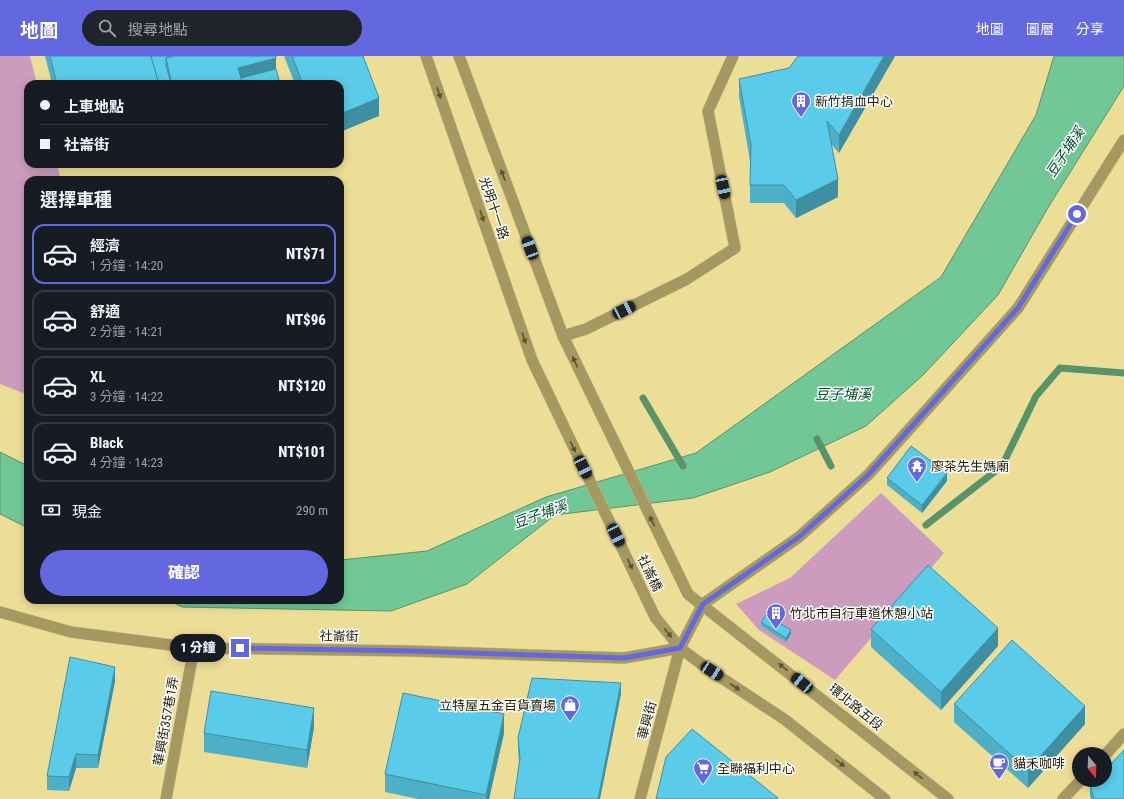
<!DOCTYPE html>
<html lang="zh-TW">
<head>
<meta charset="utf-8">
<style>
	:root { --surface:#171b24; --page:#20242c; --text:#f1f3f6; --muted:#9ea1a6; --line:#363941; --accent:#6368e0 }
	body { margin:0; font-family:"Roboto Condensed","Noto Sans TC",sans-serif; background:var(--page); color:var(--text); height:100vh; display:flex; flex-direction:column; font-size:15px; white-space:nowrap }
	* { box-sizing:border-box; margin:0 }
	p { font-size:13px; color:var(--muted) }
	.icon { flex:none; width:22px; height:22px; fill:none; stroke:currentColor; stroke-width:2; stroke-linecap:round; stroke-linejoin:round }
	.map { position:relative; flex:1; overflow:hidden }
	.sheet { position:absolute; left:24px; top:120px; width:320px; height:428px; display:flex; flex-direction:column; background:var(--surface); border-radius:12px; box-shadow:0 2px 10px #0003 }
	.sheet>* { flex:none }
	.hud { position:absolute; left:24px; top:24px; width:320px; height:88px; border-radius:12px; box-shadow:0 2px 10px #0003; display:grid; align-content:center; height:88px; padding:0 16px; background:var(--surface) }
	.needle { width:26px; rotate:161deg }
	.tools { position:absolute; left:1072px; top:691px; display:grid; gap:8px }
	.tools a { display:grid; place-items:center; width:40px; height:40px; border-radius:50%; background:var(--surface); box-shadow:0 2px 10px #0003; font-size:20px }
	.end { position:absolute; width:18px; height:18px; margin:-9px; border:5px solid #6368e0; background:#fff; box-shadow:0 0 0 2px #fff }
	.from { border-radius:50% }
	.bubble { position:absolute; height:28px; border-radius:14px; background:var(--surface); box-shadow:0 2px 10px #0003; font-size:13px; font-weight:800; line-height:28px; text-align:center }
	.car { position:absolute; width:12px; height:24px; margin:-12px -6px; border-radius:5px; box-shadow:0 0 3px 1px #0007; background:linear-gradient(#222 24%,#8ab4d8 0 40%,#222 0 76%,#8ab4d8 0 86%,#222 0) }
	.hud b { display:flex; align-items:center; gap:14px; height:38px; font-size:15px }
	.hud b+b { border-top:1px solid var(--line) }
	.hud i { width:10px; height:10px; background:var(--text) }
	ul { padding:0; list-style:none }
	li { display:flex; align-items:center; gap:12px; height:60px; margin:0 8px 6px; padding:0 8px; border:2px solid var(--line); border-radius:12px }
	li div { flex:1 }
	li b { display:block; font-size:15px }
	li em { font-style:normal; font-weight:800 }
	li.current { border-color:var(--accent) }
	li>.icon { width:36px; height:36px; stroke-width:1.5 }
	h2 { padding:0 16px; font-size:18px; line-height:48px }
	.pay { display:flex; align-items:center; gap:10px; height:44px; padding:0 16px; font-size:15px }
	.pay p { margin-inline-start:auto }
	.button { display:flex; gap:8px; margin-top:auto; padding:8px 16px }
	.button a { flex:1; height:46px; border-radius:24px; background:var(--accent); color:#fff; font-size:16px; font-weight:800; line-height:46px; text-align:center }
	header { display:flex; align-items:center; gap:24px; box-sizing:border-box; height:56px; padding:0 20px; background:var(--accent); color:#fff }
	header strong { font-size:19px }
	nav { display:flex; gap:22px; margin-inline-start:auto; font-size:14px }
	.search { width:280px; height:36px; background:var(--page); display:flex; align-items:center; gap:10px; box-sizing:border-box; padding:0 14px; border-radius:22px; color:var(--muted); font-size:15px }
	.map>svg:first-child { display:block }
	.green { fill:#cc9cbe }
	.water { fill:#71c796; stroke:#589369 }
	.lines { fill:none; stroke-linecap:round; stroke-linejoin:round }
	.stream { stroke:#589369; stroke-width:7 }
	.service-casing { stroke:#c8bb7c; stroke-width:12 }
	.minor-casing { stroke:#c8bb7c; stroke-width:12 }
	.tertiary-casing { stroke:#c8bb7c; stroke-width:12 }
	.service { stroke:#a59961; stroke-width:11 }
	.minor { stroke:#a59961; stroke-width:11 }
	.tertiary { stroke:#a59961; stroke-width:11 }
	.wall { fill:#4dafc8 }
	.shaded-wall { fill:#3f8fa3 }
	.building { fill:#5acce9; stroke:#3f8fa3 }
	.oneway { fill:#5b532c }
	.route { stroke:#6368e0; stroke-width:5 }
	.labels { text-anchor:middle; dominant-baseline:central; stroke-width:3; stroke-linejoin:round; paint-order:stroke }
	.poi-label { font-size:13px; fill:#1f1900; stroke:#fefefe; text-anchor:start }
	.street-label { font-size:13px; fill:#1f1900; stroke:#fefefe }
	.water-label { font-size:14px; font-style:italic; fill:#004829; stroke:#fefefe }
</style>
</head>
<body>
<header>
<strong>地圖</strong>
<div class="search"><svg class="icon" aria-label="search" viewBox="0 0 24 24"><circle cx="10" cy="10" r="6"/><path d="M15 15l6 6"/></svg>搜尋地點</div>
<nav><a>地圖</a><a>圖層</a><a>分享</a></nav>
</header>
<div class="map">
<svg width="1124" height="743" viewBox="0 0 1124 743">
	<rect width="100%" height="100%" fill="#edde97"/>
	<g class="green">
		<path d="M 0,0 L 30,0 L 37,28 L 28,28 L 28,108 L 57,108 L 61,124 L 28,124 L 28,339 L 0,328 Z"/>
		<path d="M 881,437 L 944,497 L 835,624 L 759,574 L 736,548 L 790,522 Z"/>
	</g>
	<g class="water">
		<path d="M 1054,0 L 1124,0 L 1124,30 L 1049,150 L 998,239 L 923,319 L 866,370 L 770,416 L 693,442 L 555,459 L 467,528 L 391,555 L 182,551 L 168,544 L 340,544 L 340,504 L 427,495 L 546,441 L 696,397 L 941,221 L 1036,59 Z"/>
		<path d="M 0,396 L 28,410 L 28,472 L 0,458 Z"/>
	</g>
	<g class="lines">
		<g class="stream">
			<path d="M 643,342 L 683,410"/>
			<path d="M 817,383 L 831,410"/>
			<path d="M 926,469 L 1002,410 L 1036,340 L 1060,312 L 1124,317"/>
		</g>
		<g class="service-casing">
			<g id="service">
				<path d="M 563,280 L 586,273 L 687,223 L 735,192 L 708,55 L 733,0"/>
				<path d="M 166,743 L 194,592"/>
			</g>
		</g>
		<g class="minor-casing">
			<path id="minor" d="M 0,556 L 71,576 L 194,592 L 412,595 L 624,602 L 680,592 L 703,548 L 799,481 L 869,418 L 1018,252 L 1124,84"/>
		</g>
		<g class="tertiary-casing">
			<g id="tertiary">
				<path d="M 426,0 L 532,304 L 655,561 L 680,592 L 708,613 L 784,663 L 885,743"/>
				<path d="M 459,0 L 563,280 L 688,538 L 948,743"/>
				<path d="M 1105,699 L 1124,678"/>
				<path d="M 640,743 L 680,592"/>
				<path d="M 1063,743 L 1081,724"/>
			</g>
		</g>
		<use href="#service" class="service"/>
		<use href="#minor" class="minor"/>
		<use href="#tertiary" class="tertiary"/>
	</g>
	<g class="wall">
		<path d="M 45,0 L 276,0 L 276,13 L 280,28 L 52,28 Z"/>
		<path d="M 284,0 L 363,0 L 379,60 L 340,28 L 295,28 Z"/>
		<path d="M 895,0 L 839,97 L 831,88 L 838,141 L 796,162 L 784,147 L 750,147 L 750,105 L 739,41 L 739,23 Z"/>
		<path d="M 887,422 L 947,425 L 922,457 L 887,429 Z"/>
		<path d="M 761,566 L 791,578 L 786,586 L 761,570 Z"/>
		<path d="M 871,573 L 998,590 L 941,654 L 871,591 Z"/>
		<path d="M 115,625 L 98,712 L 76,712 L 69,735 L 47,734 L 47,720 Z"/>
		<path d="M 621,638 L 519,707 L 518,693 L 518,682 Z"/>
		<path d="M 954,648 L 1085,668 L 1028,732 L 954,666 Z"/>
		<path d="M 314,671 L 307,712 L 204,696 L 204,677 Z"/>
		<path d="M 504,677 L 489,743 L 418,743 L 385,736 L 385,718 Z"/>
		<path d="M 1090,730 L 1124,743 L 1091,743 L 1090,740 Z"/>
	</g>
	<g class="shaded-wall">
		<path d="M 884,0 L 895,0 L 839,97 L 839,79 Z"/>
		<path d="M 276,2 L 276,20 L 240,28 L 238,12 Z"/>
		<path d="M 379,42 L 379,60 L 340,76 L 340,58 Z"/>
		<path d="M 838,123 L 838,141 L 796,162 L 796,144 Z"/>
		<path d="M 947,417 L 947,425 L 922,457 L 922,449 Z"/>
		<path d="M 998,572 L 998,590 L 941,654 L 941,636 Z"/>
		<path d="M 791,574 L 791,578 L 786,586 L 786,582 Z"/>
		<path d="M 115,611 L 115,625 L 98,712 L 98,699 Z"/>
		<path d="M 621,627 L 621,638 L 600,743 L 598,743 Z"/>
		<path d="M 1085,650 L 1085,668 L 1028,732 L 1028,714 Z"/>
		<path d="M 314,652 L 314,671 L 307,712 L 307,694 Z"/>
		<path d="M 504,658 L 504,677 L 489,743 L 486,743 L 486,739 Z"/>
		<path d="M 76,698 L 76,712 L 69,735 L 69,721 Z"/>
	</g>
	<g class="building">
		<path d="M 50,0 L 151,0 L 159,28 L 57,28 Z"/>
		<path d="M 151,0 L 174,0 L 166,2 L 166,9 L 171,28 L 159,28 Z"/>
		<path d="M 174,0 L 276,0 L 276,2 L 238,12 L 243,28 L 172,28 L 166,2 Z"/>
		<path d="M 292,0 L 363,0 L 379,42 L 340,58 L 340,28 L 303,28 Z"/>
		<path d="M 798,0 L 884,0 L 839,79 L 827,65 L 838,123 L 796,144 L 784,129 L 750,129 L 751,89 L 739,23 L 789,12 Z"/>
		<path d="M 276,13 L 280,28 L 243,28 L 241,22 Z"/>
		<path d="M 911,390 L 947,417 L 922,449 L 887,422 Z"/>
		<path d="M 928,509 L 998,572 L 941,636 L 871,573 Z"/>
		<path d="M 766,559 L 791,574 L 786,582 L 761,566 Z"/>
		<path d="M 1012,584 L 1085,650 L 1028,714 L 954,648 Z"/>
		<path d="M 70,601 L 115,611 L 98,699 L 76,698 L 69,721 L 47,720 Z"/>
		<path d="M 532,622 L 621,627 L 598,743 L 514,743 L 520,702 L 518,682 Z"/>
		<path d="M 211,635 L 314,652 L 307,694 L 204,677 Z"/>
		<path d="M 403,637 L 504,658 L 486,739 L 385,718 Z"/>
		<path d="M 692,673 L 778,742 L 777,743 L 656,743 L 666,701 Z"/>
		<path d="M 1124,694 L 1124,743 L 1094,743 L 1090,730 L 1095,724 L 1105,724 L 1105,714 Z"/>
	</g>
	<defs><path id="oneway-solid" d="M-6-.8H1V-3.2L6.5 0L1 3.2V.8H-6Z"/></defs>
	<g class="oneway">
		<use href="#oneway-solid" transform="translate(439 37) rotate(71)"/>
		<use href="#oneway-solid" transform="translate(503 119) rotate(-110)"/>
		<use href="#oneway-solid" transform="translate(482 160) rotate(71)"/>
		<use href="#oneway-solid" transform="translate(524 282) rotate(71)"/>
		<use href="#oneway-solid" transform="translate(575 306) rotate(-115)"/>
		<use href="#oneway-solid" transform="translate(573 391) rotate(64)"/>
		<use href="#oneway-solid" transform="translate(652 465) rotate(-116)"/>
		<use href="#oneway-solid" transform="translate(630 508) rotate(64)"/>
		<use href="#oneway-solid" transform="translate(668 577) rotate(51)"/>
		<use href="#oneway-solid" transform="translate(783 611) rotate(-141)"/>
		<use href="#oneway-solid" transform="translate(735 631) rotate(33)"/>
		<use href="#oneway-solid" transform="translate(840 707) rotate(38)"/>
		<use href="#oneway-solid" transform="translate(918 719) rotate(-141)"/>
	</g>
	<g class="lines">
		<path class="route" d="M 240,592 L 412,595 L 624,602 L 680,592 L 703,548 L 799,481 L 869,418 L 1018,252 L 1077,158"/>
	</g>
	<defs>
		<g id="building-pin" transform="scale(1)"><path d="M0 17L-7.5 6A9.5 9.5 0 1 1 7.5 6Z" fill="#6368e0" stroke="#fefefe"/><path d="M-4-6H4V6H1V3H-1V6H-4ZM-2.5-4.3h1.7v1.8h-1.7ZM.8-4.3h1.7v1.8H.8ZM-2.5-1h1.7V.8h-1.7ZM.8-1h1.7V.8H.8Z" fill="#fff"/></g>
		<g id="temple-pin" transform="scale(1)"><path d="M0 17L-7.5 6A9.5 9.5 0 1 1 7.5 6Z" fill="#6368e0" stroke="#fefefe"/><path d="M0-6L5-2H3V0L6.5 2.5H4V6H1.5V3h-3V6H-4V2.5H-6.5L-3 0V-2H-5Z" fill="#fff"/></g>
		<g id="shop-pin" transform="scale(1)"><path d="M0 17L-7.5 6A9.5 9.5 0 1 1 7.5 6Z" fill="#6368e0" stroke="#fefefe"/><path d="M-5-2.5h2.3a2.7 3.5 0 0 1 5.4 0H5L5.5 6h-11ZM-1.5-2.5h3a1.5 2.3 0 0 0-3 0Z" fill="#fff"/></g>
		<g id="cafe-pin" transform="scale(1)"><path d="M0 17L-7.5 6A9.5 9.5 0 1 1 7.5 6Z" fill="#6368e0" stroke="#fefefe"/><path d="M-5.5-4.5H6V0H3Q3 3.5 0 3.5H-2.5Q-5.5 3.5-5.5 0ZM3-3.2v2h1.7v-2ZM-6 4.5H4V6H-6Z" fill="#fff"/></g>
		<g id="supermarket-pin" transform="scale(1)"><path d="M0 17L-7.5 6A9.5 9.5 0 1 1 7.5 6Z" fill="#6368e0" stroke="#fefefe"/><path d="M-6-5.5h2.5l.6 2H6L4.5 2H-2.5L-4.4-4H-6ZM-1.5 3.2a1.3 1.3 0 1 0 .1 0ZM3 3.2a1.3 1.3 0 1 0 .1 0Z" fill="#fff"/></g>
	</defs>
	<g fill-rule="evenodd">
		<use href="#building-pin" x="801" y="45"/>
		<use href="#temple-pin" x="917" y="410"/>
		<use href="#building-pin" x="776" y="557"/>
		<use href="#shop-pin" x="570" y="649"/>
		<use href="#cafe-pin" x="999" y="707"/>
		<use href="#supermarket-pin" x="703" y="712"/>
	</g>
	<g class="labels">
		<g class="poi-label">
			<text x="815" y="45">新竹捐血中心</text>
			<text x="931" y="410">廖茶先生媽廟</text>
			<text x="790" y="557">竹北市自行車道休憩小站</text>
			<text x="556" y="649" text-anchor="end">立特屋五金百貨賣場</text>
			<text x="1013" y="707">貓禾咖啡</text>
			<text x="717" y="712">全聯福利中心</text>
		</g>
		<g class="street-label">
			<text transform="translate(494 152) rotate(71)">光明十一路</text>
			<text transform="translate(650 517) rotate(64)">社崙橋</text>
			<text transform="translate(339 580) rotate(1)">社崙街</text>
			<text transform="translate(856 651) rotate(39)">環北路五段</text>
			<text transform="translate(647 664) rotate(-75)">華興街</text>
			<text transform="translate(166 665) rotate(-80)">華興街357巷1弄</text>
		</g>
		<g class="water-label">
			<text transform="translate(1065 96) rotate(-56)">豆子埔溪</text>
			<text x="843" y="338">豆子埔溪</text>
			<text transform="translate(540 458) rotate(-20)">豆子埔溪</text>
		</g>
	</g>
</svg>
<div class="tools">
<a><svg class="needle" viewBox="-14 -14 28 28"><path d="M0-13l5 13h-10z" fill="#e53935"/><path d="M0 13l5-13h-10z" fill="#9ea1a6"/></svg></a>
</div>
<i class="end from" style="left:1077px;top:158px"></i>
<i class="end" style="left:240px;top:592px"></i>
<div class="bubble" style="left:170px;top:578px;width:56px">1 分鐘</div>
<i class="car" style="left:723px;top:131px;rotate:168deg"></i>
<i class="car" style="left:530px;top:192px;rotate:340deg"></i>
<i class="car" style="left:624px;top:254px;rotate:63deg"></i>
<i class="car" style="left:583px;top:411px;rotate:154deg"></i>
<i class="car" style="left:616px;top:479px;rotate:154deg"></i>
<i class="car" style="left:712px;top:615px;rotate:123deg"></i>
<i class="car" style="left:802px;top:627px;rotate:309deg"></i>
<div class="hud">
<b><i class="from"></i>上車地點</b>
<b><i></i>社崙街</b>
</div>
<section class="sheet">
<h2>選擇車種</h2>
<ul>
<li class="current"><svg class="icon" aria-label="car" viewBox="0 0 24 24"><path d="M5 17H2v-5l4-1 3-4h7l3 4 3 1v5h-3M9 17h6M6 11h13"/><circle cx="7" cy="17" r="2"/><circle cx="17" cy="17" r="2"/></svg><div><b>經濟</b><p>1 分鐘 · 14:20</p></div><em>NT$71</em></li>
<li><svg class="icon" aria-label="car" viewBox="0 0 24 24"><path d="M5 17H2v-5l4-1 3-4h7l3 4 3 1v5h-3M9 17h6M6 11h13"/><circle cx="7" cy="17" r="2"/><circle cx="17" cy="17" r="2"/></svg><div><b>舒適</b><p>2 分鐘 · 14:21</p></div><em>NT$96</em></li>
<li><svg class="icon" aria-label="car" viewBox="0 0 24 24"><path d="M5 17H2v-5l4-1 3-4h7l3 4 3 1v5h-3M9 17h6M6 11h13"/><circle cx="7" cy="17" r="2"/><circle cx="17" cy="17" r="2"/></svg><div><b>XL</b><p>3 分鐘 · 14:22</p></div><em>NT$120</em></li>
<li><svg class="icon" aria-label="car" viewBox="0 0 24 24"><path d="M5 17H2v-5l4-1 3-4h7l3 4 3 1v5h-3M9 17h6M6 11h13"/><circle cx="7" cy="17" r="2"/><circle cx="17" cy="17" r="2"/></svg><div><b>Black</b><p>4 分鐘 · 14:23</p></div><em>NT$101</em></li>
</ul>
<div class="pay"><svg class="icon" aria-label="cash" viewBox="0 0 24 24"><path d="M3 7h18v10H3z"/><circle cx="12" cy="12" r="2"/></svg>現金<p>290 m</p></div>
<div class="button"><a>確認</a></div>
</section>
</div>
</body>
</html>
